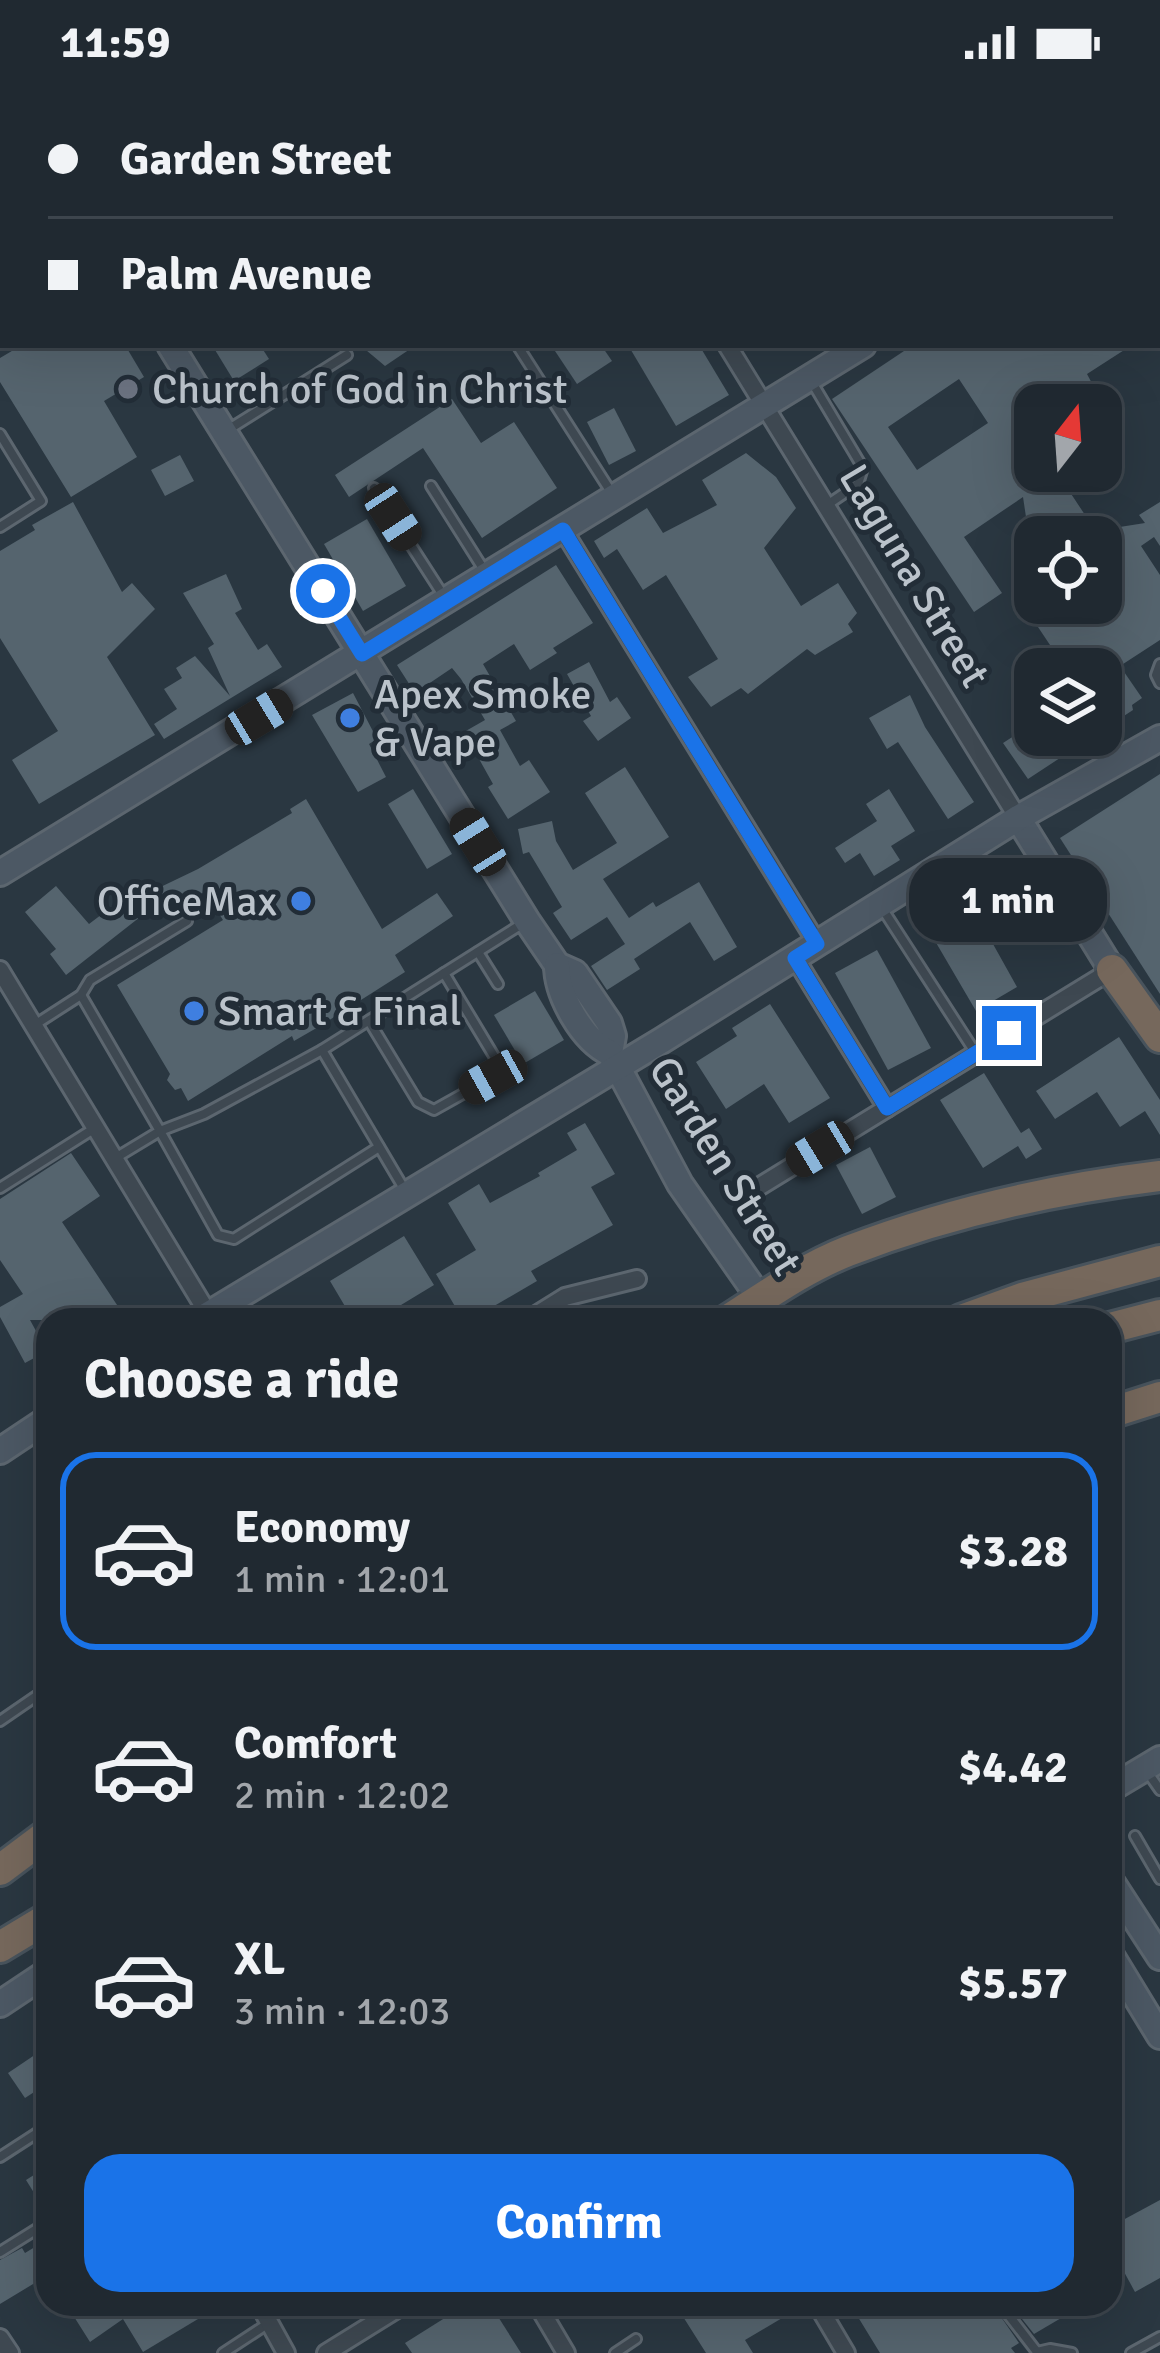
<!DOCTYPE html>
<html lang="en">
<head>
<meta charset="utf-8">
<style>
	:root { --surface:#202931; --page:#2d353d; --text:#f1f3f6; --muted:#a2a6ab; --line:#3d454d; --accent:#1a73e8 }
	body { margin:0; font-family:Signika,sans-serif; background:var(--page); color:var(--text); height:100vh; display:flex; flex-direction:column; font-size:45px; white-space:nowrap }
	* { box-sizing:border-box; margin:0 }
	p { font-size:39px; color:var(--muted) }
	.icon { flex:none; width:66px; height:66px; fill:none; stroke:currentColor; stroke-width:2; stroke-linecap:round; stroke-linejoin:round }
	.map { position:relative; flex:1; overflow:hidden }
	.panel { position:absolute; left:36px; top:1224px; width:1086px; height:1008px; display:flex; flex-direction:column; background:var(--surface); border-radius:36px; box-shadow:0 12px 48px #0002,0 0 0 3px var(--line) }
	.panel>* { flex:none }
	.top-card { position:absolute; left:0px; top:0px; width:1161px; height:264px; box-shadow:0 12px 48px #0002,0 0 0 3px var(--line); display:grid; align-content:center; height:264px; padding:0 48px; background:var(--surface) }
	.needle { width:78px; rotate:17deg }
	.buttons { position:absolute; left:1014px; top:300px; display:grid; gap:24px }
	.buttons a { display:grid; place-items:center; width:108px; height:108px; border-radius:24px; background:var(--surface); box-shadow:0 12px 48px #0002,0 0 0 3px var(--line); font-size:60px }
	.end { position:absolute; width:54px; height:54px; margin:-27px; border:15px solid #1a73e8; background:#fff; box-shadow:0 0 0 6px #fff }
	.from { border-radius:50% }
	.bubble { position:absolute; height:84px; border-radius:36px; background:var(--surface); box-shadow:0 12px 48px #0002,0 0 0 3px var(--line); font-size:39px; font-weight:700; line-height:84px; text-align:center }
	.car { position:absolute; width:36px; height:72px; margin:-36px -18px; border-radius:15px; box-shadow:0 0 9px 3px #0007; background:linear-gradient(#222 24%,#8ab4d8 0 40%,#222 0 76%,#8ab4d8 0 86%,#222 0) }
	.top-card b { display:flex; align-items:center; gap:42px; height:114px; font-size:45px }
	.top-card b+b { border-top:3px solid var(--line) }
	.top-card i { width:30px; height:30px; background:var(--text) }
	ul { padding:0; list-style:none }
	li { display:flex; align-items:center; gap:36px; height:198px; margin:0 24px 18px; padding:0 24px; border:6px solid transparent; border-radius:36px }
	li div { flex:1 }
	li b { display:block; font-size:45px }
	li em { font-style:normal; font-weight:700 }
	li.selected { border-color:var(--accent) }
	li>.icon { width:108px; height:108px; stroke-width:1.5 }
	h2 { padding:0 48px; font-size:54px; line-height:144px }
	.action { display:flex; gap:24px; margin-top:auto; padding:24px 48px }
	.action a { flex:1; height:138px; border-radius:36px; background:var(--accent); color:#fff; font-size:48px; font-weight:700; line-height:138px; text-align:center }
	.status { display:flex; justify-content:space-between; align-items:center; height:84px; padding:0 60px; background:var(--surface); direction:ltr }
	.status svg { height:33px; fill:currentColor }
	.map>svg:first-child { display:block }
	.building { fill:#55646e; fill-rule:evenodd }
	.lines { fill:none; stroke-linecap:round; stroke-linejoin:round }
	.lane-casing { stroke:#5c666f; stroke-width:14 }
	.street-casing { stroke:#5c666f; stroke-width:22 }
	.secondary-casing { stroke:#5c666f; stroke-width:30 }
	.highway-casing { stroke:#48535c; stroke-width:36 }
	.lane { stroke:#3e4851; stroke-width:8 }
	.street { stroke:#3e4851; stroke-width:16 }
	.secondary { stroke:#4c5864; stroke-width:24 }
	.highway { stroke:#76685c; stroke-width:30 }
	.route { stroke:#1a73e8; stroke-width:15 }
	.worship-dot { fill:#6b7280; stroke:#222d37; stroke-width:4.5 }
	.shop-dot { fill:#3f7fe0; stroke:#222d37; stroke-width:4.5 }
	.labels { text-anchor:middle; dominant-baseline:central; stroke-width:10; stroke-linejoin:round; paint-order:stroke }
	.poi-label { font-size:42px; fill:#bbc3cb; stroke:#222d37; text-anchor:start }
	.street-label { font-size:42px; fill:#bbc3cb; stroke:#222d37 }
</style>
</head>
<body>
<div class="status"><b>11:59</b><svg viewBox="0 0 49 12"><path d="M0 12V9h3v3zM5 12V6h3v6zM10 12V3h3v9zM15 12V0h3v12zM26 1h20v11H26zM47 4h2v5h-2z"/></svg></div>
<div class="map">
<svg width="1160" height="2269" viewBox="0 0 1160 2269">
	<rect width="100%" height="100%" fill="#2a3741"/>
	<g class="building">
		<path d="M 22,261 L 125,261 L 144,293 L 104,317 L 137,373 L 71,413 L 0,298 L 0,274 Z"/>
		<path d="M 212,261 L 260,261 L 269,275 L 234,297 Z"/>
		<path d="M 360,261 L 416,261 L 385,282 Z"/>
		<path d="M 551,261 L 601,261 L 612,277 L 577,300 Z"/>
		<path d="M 628,261 L 699,261 L 729,311 L 676,342 Z"/>
		<path d="M 913,261 L 1132,261 L 1087,290 L 1121,354 L 1101,364 L 1101,321 L 1035,321 L 1035,387 L 1056,387 L 1089,437 L 1101,435 L 1107,445 L 1145,439 L 1139,431 L 1160,418 L 1160,462 L 1154,453 L 1141,462 L 1160,491 L 1160,556 L 1120,582 L 1142,614 L 1132,621 L 1133,626 L 1101,647 L 1101,585 L 1066,585 L 1022,519 L 1101,519 L 1101,453 L 1029,453 L 1023,413 L 964,453 L 1002,509 L 974,528 L 832,315 ZM 959,295 L 988,339 L 917,386 L 888,343 Z"/>
		<path d="M 452,315 L 481,359 L 514,338 L 557,404 L 482,454 L 423,364 L 349,413 L 335,391 Z"/>
		<path d="M 614,324 L 636,367 L 609,381 L 587,338 Z"/>
		<path d="M 746,369 L 776,393 L 796,424 L 764,464 L 801,522 L 838,499 L 857,529 L 848,540 L 853,548 L 815,571 L 807,565 L 748,610 L 741,604 L 711,623 L 688,593 L 718,575 L 666,491 L 643,506 L 617,465 L 604,474 L 594,457 L 647,424 L 663,449 L 717,421 L 702,396 Z"/>
		<path d="M 180,371 L 194,397 L 165,412 L 151,386 Z"/>
		<path d="M 73,418 L 122,508 L 132,499 L 155,525 L 107,573 L 155,651 L 39,720 L 12,676 L 58,647 L 0,554 L 0,467 L 35,446 L 32,441 Z"/>
		<path d="M 367,435 L 406,502 L 363,527 L 324,460 Z"/>
		<path d="M 556,481 L 593,539 L 553,564 L 557,569 L 530,586 L 514,560 L 483,580 L 516,637 L 500,646 L 520,682 L 529,676 L 550,708 L 508,735 L 488,703 L 493,700 L 464,648 L 485,636 L 461,595 L 452,584 L 415,609 L 397,581 Z"/>
		<path d="M 226,490 L 242,525 L 235,529 L 258,566 L 267,560 L 282,583 L 164,655 L 154,640 L 177,625 L 164,605 L 182,594 L 176,584 L 195,572 L 230,612 L 208,564 L 214,560 L 183,509 Z"/>
		<path d="M 589,578 L 610,618 L 617,613 L 631,634 L 598,657 L 583,637 L 591,632 L 567,590 Z"/>
		<path d="M 353,609 L 377,655 L 369,660 L 386,693 L 358,708 L 312,631 Z"/>
		<path d="M 910,611 L 925,643 L 974,718 L 948,735 L 898,658 L 887,665 L 869,634 Z"/>
		<path d="M 1035,638 L 1035,651 L 1095,651 L 1028,695 L 1003,659 Z"/>
		<path d="M 625,683 L 669,753 L 603,795 L 629,834 L 653,818 L 656,823 L 699,798 L 737,863 L 714,877 L 690,838 L 634,875 L 640,885 L 607,906 L 591,882 L 625,860 L 607,833 L 571,856 L 553,829 L 562,823 L 529,768 L 523,770 L 518,745 L 552,737 L 556,757 L 573,786 L 617,759 L 585,709 Z"/>
		<path d="M 1160,690 L 1160,910 L 1060,754 Z"/>
		<path d="M 413,705 L 452,770 L 427,785 L 388,720 Z"/>
		<path d="M 889,705 L 915,747 L 891,762 L 900,776 L 874,792 L 860,769 L 845,779 L 835,764 L 877,737 L 866,720 Z"/>
		<path d="M 306,715 L 382,845 L 437,809 L 453,832 L 395,871 L 405,888 L 320,942 L 294,957 L 292,952 L 188,1017 L 181,1004 L 175,1006 L 167,996 L 170,990 L 117,901 L 223,836 L 205,808 L 153,833 L 149,826 L 66,891 L 50,870 L 56,865 L 25,828 L 56,802 L 89,840 L 118,818 L 121,822 L 198,785 L 292,729 L 290,725 Z"/>
		<path d="M 1014,781 L 1043,830 L 993,860 L 1017,903 L 976,927 L 921,833 Z"/>
		<path d="M 877,866 L 931,964 L 888,986 L 835,889 Z"/>
		<path d="M 535,907 L 564,956 L 523,980 L 494,931 Z"/>
		<path d="M 770,920 L 830,1014 L 789,1039 L 764,1000 L 726,1025 L 696,978 L 737,952 L 732,944 Z"/>
		<path d="M 1119,953 L 1160,1016 L 1160,1051 L 1145,1027 L 1120,1043 L 1097,1008 L 1055,1035 L 1036,1007 Z"/>
		<path d="M 984,989 L 1021,1049 L 1029,1044 L 1042,1065 L 1026,1075 L 1018,1062 L 983,1084 L 940,1016 Z"/>
		<path d="M 585,1039 L 615,1090 L 591,1103 L 613,1141 L 531,1187 L 537,1197 L 470,1236 L 463,1236 L 436,1190 L 476,1166 L 448,1119 L 479,1100 L 490,1119 L 540,1092 L 538,1089 L 577,1066 L 567,1049 Z"/>
		<path d="M 870,1063 L 896,1113 L 862,1130 L 836,1081 Z"/>
		<path d="M 71,1069 L 100,1112 L 62,1138 L 127,1236 L 30,1236 L 47,1267 L 25,1279 L 0,1233 L 0,1223 L 23,1210 L 0,1176 L 0,1115 Z"/>
		<path d="M 404,1152 L 434,1201 L 401,1221 L 410,1236 L 327,1236 L 346,1224 L 330,1197 Z"/>
		<path d="M 48,1962 L 48,1999 L 25,2014 L 8,1989 Z"/>
		<path d="M 48,2082 L 48,2104 L 36,2112 L 26,2096 Z"/>
		<path d="M 1160,2116 L 1160,2194 L 1135,2208 L 1110,2162 L 1110,2143 Z"/>
		<path d="M 48,2155 L 48,2191 L 0,2220 L 0,2176 L 22,2164 L 25,2169 Z"/>
		<path d="M 66,2220 L 223,2220 L 143,2268 L 123,2235 L 90,2258 Z"/>
		<path d="M 467,2220 L 490,2220 L 521,2269 L 412,2269 L 405,2259 Z"/>
		<path d="M 675,2220 L 804,2220 L 804,2221 L 745,2256 L 753,2269 L 706,2269 Z"/>
		<path d="M 850,2220 L 958,2220 L 968,2235 L 992,2220 L 1019,2259 L 1011,2264 L 1015,2269 L 880,2269 Z"/>
		<path d="M 1010,2220 L 1085,2220 L 1034,2250 Z"/>
	</g>
	<g class="lines">
		<g class="lane-casing">
			<g id="lane">
				<path d="M 241,0 L 243,3"/>
				<path d="M 754,3 L 759,0"/>
				<path d="M 0,193 L 3,199"/>
				<path d="M 517,261 L 611,408"/>
				<path d="M 813,300 L 863,384 L 858,400 L 827,421"/>
				<path d="M 226,347 L 347,271"/>
				<path d="M 0,350 L 41,417 L 0,443"/>
				<path d="M 431,402 L 484,486"/>
				<path d="M 374,404 L 443,511"/>
				<path d="M 1160,580 L 1156,591 L 1160,599"/>
				<path d="M 882,824 L 975,968"/>
				<path d="M 478,868 L 498,900"/>
				<path d="M 81,911 L 160,1047 L 117,1073"/>
				<path d="M 369,937 L 418,1018 L 434,1026 L 493,993 L 500,982 L 444,889"/>
				<path d="M 36,940 L 81,911 L 90,896 L 187,837"/>
				<path d="M 322,966 L 204,1030 L 160,1047 L 218,1151 L 234,1155 L 379,1063"/>
				<path d="M 0,1104 L 95,1044"/>
				<path d="M 406,1108 L 322,966 L 525,838"/>
				<path d="M 0,1637 L 48,1604"/>
				<path d="M 1146,1686 L 1160,1706"/>
				<path d="M 1135,1752 L 1160,1795"/>
				<path d="M 0,2073 L 48,2042"/>
				<path d="M 0,2168 L 48,2138"/>
				<path d="M 1000,2220 L 1037,2268"/>
				<path d="M 1037,2268 L 1050,2265 L 1072,2269"/>
				<path d="M 223,2269 L 269,2239"/>
				<path d="M 615,2269 L 636,2255"/>
				<path d="M 1131,2269 L 1160,2253"/>
			</g>
		</g>
		<g class="street-casing">
			<g id="street">
				<path d="M 568,0 L 570,3"/>
				<path d="M 1125,0 L 1127,3"/>
				<path d="M 375,3 L 380,0"/>
				<path d="M 1158,54 L 1160,57"/>
				<path d="M 0,234 L 3,233"/>
				<path d="M 727,261 L 1018,734"/>
				<path d="M 563,446 L 817,859"/>
				<path d="M 795,874 L 887,1024"/>
				<path d="M 0,886 L 212,1236"/>
				<path d="M 752,1107 L 1112,886"/>
				<path d="M 528,1236 L 565,1213 L 637,1195"/>
				<path d="M 259,2220 L 286,2269"/>
				<path d="M 537,2220 L 566,2269"/>
				<path d="M 817,2220 L 846,2269"/>
				<path d="M 0,2254 L 10,2269"/>
				<path d="M 326,2269 L 405,2220"/>
			</g>
		</g>
		<g class="secondary-casing">
			<g id="secondary">
				<path d="M 8,0 L 10,3"/>
				<path d="M 1158,79 L 1160,78"/>
				<path d="M 170,261 L 527,837 L 557,881 L 575,889 L 609,939 L 613,952 L 610,969 L 680,1100 L 775,1236"/>
				<path d="M 1018,734 L 1112,886"/>
				<path d="M 0,789 L 863,261"/>
				<path d="M 557,881 C 557,911 582,956 610,969"/>
				<path d="M 199,1236 L 661,957 L 1018,734 L 1160,654"/>
				<path d="M 0,1367 L 48,1335"/>
				<path d="M 1110,1705 L 1160,1675"/>
				<path d="M 1110,1796 L 1160,1873"/>
				<path d="M 1110,1870 L 1160,1952"/>
				<path d="M 0,1920 L 48,1888"/>
			</g>
		</g>
		<g class="highway-casing">
			<g id="highway">
				<path d="M 1112,886 L 1160,953"/>
				<path d="M 728,1236 C 767,1211 805,1184 848,1167 C 947,1129 1054,1105 1160,1092"/>
				<path d="M 961,1236 L 1022,1214 L 1160,1177"/>
				<path d="M 1110,1244 L 1160,1231"/>
				<path d="M 1110,1329 L 1160,1313"/>
				<path d="M 0,1786 L 48,1750"/>
				<path d="M 0,1863 L 48,1834"/>
			</g>
		</g>
		<use href="#lane" class="lane"/>
		<use href="#street" class="street"/>
		<use href="#secondary" class="secondary"/>
		<use href="#highway" class="highway"/>
	</g>
	<g class="lines">
		<path class="route" d="M 323,507 L 362,570 L 563,446 L 817,860 L 795,874 L 887,1024 L 1009,949"/>
	</g>
	<circle class="worship-dot" cx="128" cy="305" r="12"/>
	<g class="shop-dot">
		<circle cx="350" cy="634" r="12"/>
		<circle cx="301" cy="817" r="12"/>
		<circle cx="194" cy="927" r="12"/>
	</g>
	<g class="labels">
		<g class="poi-label">
			<text x="152" y="305">Church of God in Christ</text>
			<text x="374" y="610">Apex Smoke<tspan x="374" dy="48">&amp; Vape</tspan></text>
			<text x="277" y="817" text-anchor="end">OfficeMax</text>
			<text x="218" y="927">Smart &amp; Final</text>
		</g>
		<g class="street-label">
			<text transform="translate(914 492) rotate(59)">Laguna Street</text>
			<text transform="translate(725 1082) rotate(58)">Garden Street</text>
		</g>
	</g>
</svg>
<div class="buttons">
<a><svg class="needle" viewBox="-14 -14 28 28"><path d="M0-13l5 13h-10z" fill="#e53935"/><path d="M0 13l5-13h-10z" fill="#a2a6ab"/></svg></a>
<a><svg class="icon" aria-label="locate" viewBox="0 0 24 24"><circle cx="12" cy="12" r="6"/><path d="M12 2v4M12 18v4M2 12h4M18 12h4"/></svg></a>
<a><svg class="icon" aria-label="layers" viewBox="0 0 24 24"><path d="M12 4l9 5-9 5-9-5zM3 14l9 5 9-5"/></svg></a>
</div>
<i class="end from" style="left:323px;top:507px"></i>
<i class="end" style="left:1009px;top:949px"></i>
<div class="bubble" style="left:909px;top:774px;width:198px">1 min</div>
<i class="car" style="left:393px;top:433px;rotate:147deg"></i>
<i class="car" style="left:259px;top:633px;rotate:59deg"></i>
<i class="car" style="left:478px;top:758px;rotate:328deg"></i>
<i class="car" style="left:493px;top:993px;rotate:241deg"></i>
<i class="car" style="left:820px;top:1065px;rotate:239deg"></i>
<div class="top-card">
<b><i class="from"></i>Garden Street</b>
<b><i></i>Palm Avenue</b>
</div>
<section class="panel">
<h2>Choose a ride</h2>
<ul>
<li class="selected"><svg class="icon" aria-label="car" viewBox="0 0 24 24"><path d="M5 17H2v-5l4-1 3-4h7l3 4 3 1v5h-3M9 17h6M6 11h13"/><circle cx="7" cy="17" r="2"/><circle cx="17" cy="17" r="2"/></svg><div><b>Economy</b><p>1 min · 12:01</p></div><em>$3.28</em></li>
<li><svg class="icon" aria-label="car" viewBox="0 0 24 24"><path d="M5 17H2v-5l4-1 3-4h7l3 4 3 1v5h-3M9 17h6M6 11h13"/><circle cx="7" cy="17" r="2"/><circle cx="17" cy="17" r="2"/></svg><div><b>Comfort</b><p>2 min · 12:02</p></div><em>$4.42</em></li>
<li><svg class="icon" aria-label="car" viewBox="0 0 24 24"><path d="M5 17H2v-5l4-1 3-4h7l3 4 3 1v5h-3M9 17h6M6 11h13"/><circle cx="7" cy="17" r="2"/><circle cx="17" cy="17" r="2"/></svg><div><b>XL</b><p>3 min · 12:03</p></div><em>$5.57</em></li>
</ul>
<div class="action"><a>Confirm</a></div>
</section>
</div>
</body>
</html>
